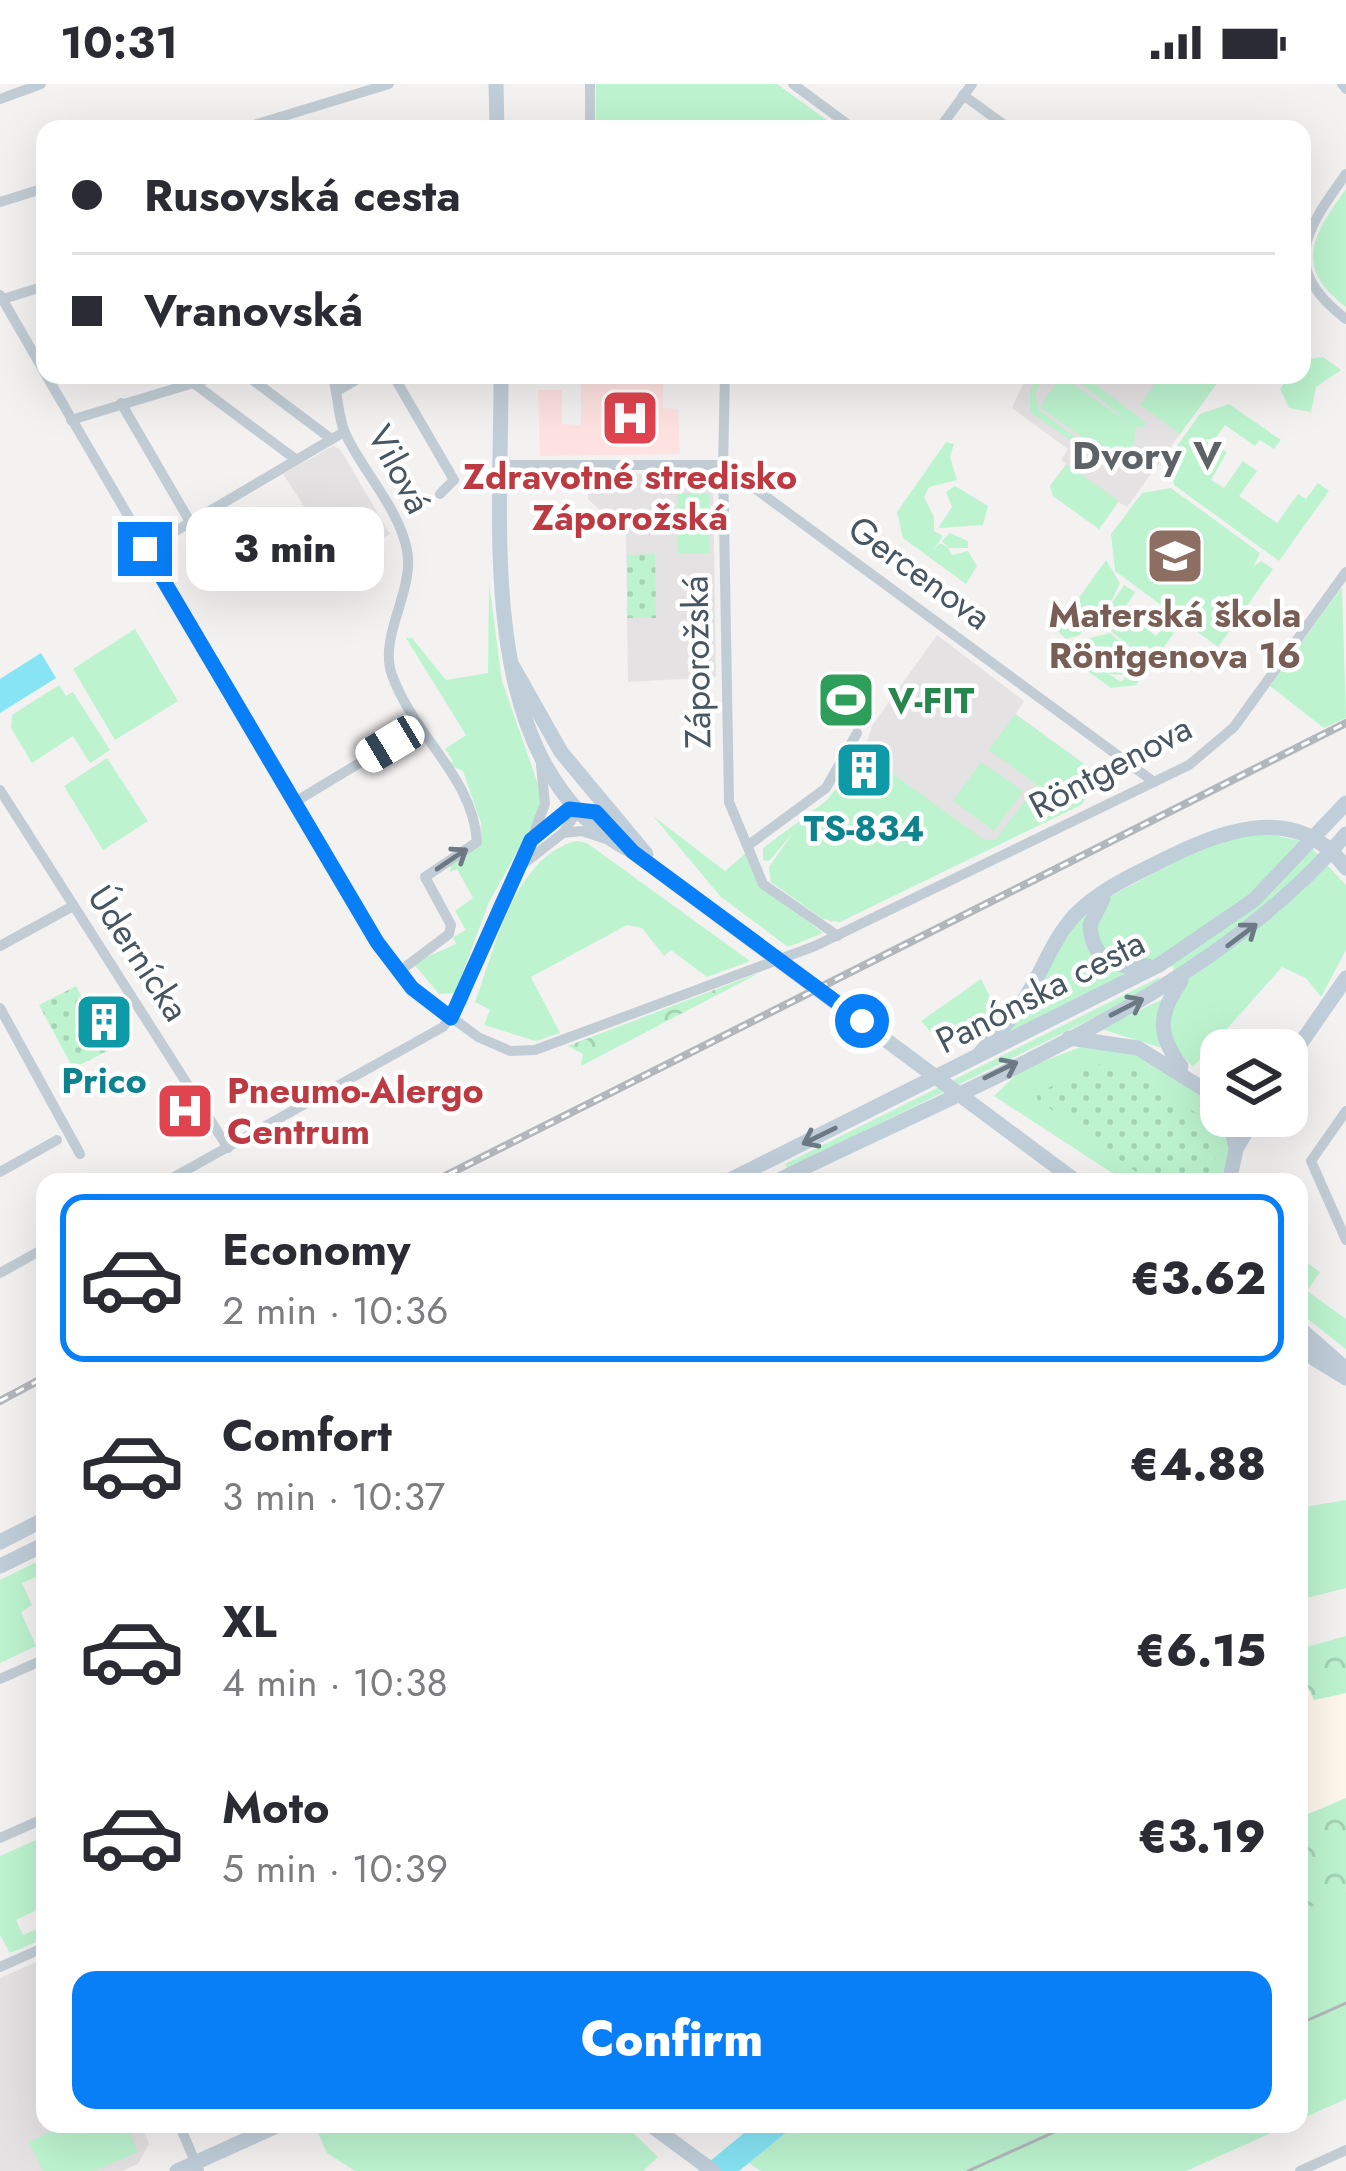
<!DOCTYPE html>
<html lang="en">
<head>
<meta charset="utf-8">
<style>
	:root { --surface:#fff; --page:#f7f7f7; --text:#2b2b33; --muted:#7c7c81; --line:#e1e1e2; --accent:#087ef7 }
	body { margin:0; font-family:Jost,sans-serif; background:var(--page); color:var(--text); height:100vh; display:flex; flex-direction:column; font-size:45px; white-space:nowrap }
	* { box-sizing:border-box; margin:0 }
	p { font-size:39px; color:var(--muted) }
	.icon { flex:none; width:66px; height:66px; fill:none; stroke:currentColor; stroke-width:2; stroke-linecap:round; stroke-linejoin:round }
	.map { position:relative; flex:1; overflow:hidden }
	.drawer { position:absolute; left:36px; top:1089px; width:1272px; height:960px; display:flex; flex-direction:column; background:var(--surface); border-radius:24px; box-shadow:0 12px 48px #0002 }
	.drawer>* { flex:none }
	.hud { position:absolute; left:36px; top:36px; width:1275px; height:264px; border-radius:24px; box-shadow:0 12px 48px #0002; display:grid; align-content:center; height:264px; padding:0 36px; background:var(--surface) }
	.buttons { position:absolute; left:1200px; top:945px; display:grid; gap:24px }
	.buttons a { display:grid; place-items:center; width:108px; height:108px; border-radius:24px; background:var(--surface); box-shadow:0 12px 48px #0002; font-size:60px }
	.end { position:absolute; width:54px; height:54px; margin:-27px; border:15px solid #087ef7; background:#fff; box-shadow:0 0 0 6px #fff }
	.from { border-radius:50% }
	.bubble { position:absolute; height:84px; border-radius:24px; background:var(--surface); box-shadow:0 12px 48px #0002; font-size:39px; font-weight:800; line-height:84px; text-align:center }
	.car { position:absolute; width:36px; height:72px; margin:-36px -18px; border-radius:15px; box-shadow:0 0 9px 3px #0007; background:linear-gradient(#fff 24%,#345 0 40%,#fff 0 76%,#345 0 86%,#fff 0) }
	.hud b { display:flex; align-items:center; gap:42px; height:114px; font-size:45px }
	.hud b+b { border-top:3px solid var(--line) }
	.hud i { width:30px; height:30px; background:var(--text) }
	ul { padding:21px 0 0; list-style:none }
	li { display:flex; align-items:center; gap:36px; height:168px; margin:0 24px 18px; padding:0 12px; border:6px solid transparent; border-radius:24px }
	li div { flex:1 }
	li b { display:block; font-size:45px }
	li em { font-style:normal; font-weight:800 }
	li.on { border-color:var(--accent) }
	li>.icon { width:108px; height:108px; stroke-width:1.5 }
	.action { display:flex; gap:24px; margin-top:auto; padding:24px 36px }
	.action a { flex:1; height:138px; border-radius:24px; background:var(--accent); color:#fff; font-size:48px; font-weight:800; line-height:138px; text-align:center }
	.status { display:flex; justify-content:space-between; align-items:center; height:84px; padding:0 60px; background:var(--surface); direction:ltr }
	.status svg { height:33px; fill:currentColor }
	.map>svg:first-child { display:block }
	.commercial { fill:#fef7eb }
	.education { fill:#e5e2e3 }
	.medical { fill:#fde2e1 }
	.green { fill:#bdf4cf }
	.forest { fill:url(#forest-crowns) }
	.park { fill:url(#park-dots) }
	.water { fill:#86e4f5 }
	.lines { fill:none; stroke-linecap:round; stroke-linejoin:round }
	.street { stroke:#c1ccd4; stroke-width:10 }
	.secondary { stroke:#c0ced9; stroke-width:15 }
	.tram { stroke:#b3b7bc; stroke-width:3 }
	.rail-casing { stroke:#b3b7bc; stroke-width:8 }
	.rail { stroke:#fff; stroke-width:3; stroke-dasharray:9; stroke-linecap:butt }
	.oneway { stroke:#6c7984 }
	.oneway2 { stroke:#6b7a85 }
	.route { stroke:#087ef7; stroke-width:15 }
	.labels { text-anchor:middle; dominant-baseline:central; stroke-width:9; stroke-linejoin:round; paint-order:stroke }
	.street-label { font-size:36px; fill:#475661; stroke:#fff }
	.health-label { font-size:36px; font-weight:bold; fill:#be3a42; stroke:#fff }
	.education-label { font-size:36px; font-weight:bold; fill:#785e54; stroke:#fff }
	.leisure-label { font-size:36px; font-weight:bold; fill:#27864d; stroke:#fff; text-anchor:start }
	.culture-label { font-size:36px; font-weight:bold; fill:#0d838f; stroke:#fff }
	.neighbourhood-label { font-size:39px; font-weight:bold; fill:#5d6267; stroke:#fff }
</style>
</head>
<body>
<div class="status"><b>10:31</b><svg viewBox="0 0 49 12"><path d="M0 12V9h3v3zM5 12V6h3v6zM10 12V3h3v9zM15 12V0h3v12zM26 1h20v11H26zM47 4h2v5h-2z"/></svg></div>
<div class="map">
<svg width="1346" height="2087" viewBox="0 0 1346 2087">
	<defs>
		<pattern id="forest-crowns" width="20" height="18" patternUnits="userSpaceOnUse" patternTransform="scale(3)"><rect width="20" height="18" fill="#bdf4cf"/><path d="M2 6a3 3 0 1 1 6 0M12 15a3 3 0 1 1 6 0" fill="none" stroke="#a4d3b4"/></pattern>
		<pattern id="park-dots" width="8" height="8" patternUnits="userSpaceOnUse" patternTransform="scale(3)"><rect width="8" height="8" fill="#bdf4cf"/><path d="M2 2h.1M6 6h.1" fill="none" stroke="#a4d3b4" stroke-width="1.8" stroke-linecap="round"/></pattern>
	</defs>
	<rect width="100%" height="100%" fill="#f4f1f1"/>
	<path class="commercial" d="M 1300,1585 L 1314,1616 L 1346,1609 L 1346,1714 L 1299,1734 Z"/>
	<g class="education">
		<path d="M 1027,291 L 1223,291 L 1127,423 L 1118,418 L 1099,445 L 1053,412 L 1050,402 L 1066,380 L 1061,376 L 1068,365 L 1012,324 Z"/>
		<path d="M 333,362 L 340,365 L 390,450 L 341,478 L 283,390 Z"/>
		<path d="M 713,389 L 716,593 L 628,598 L 626,450 L 588,415 L 590,390 Z"/>
		<path d="M 937,551 L 1024,617 L 1016,630 L 1102,693 L 1081,721 L 831,838 L 771,798 L 769,783 L 794,749 L 836,715 L 872,664 L 867,658 L 872,642 Z"/>
		<path d="M 45,1874 L 45,2040 L 140,2040 L 149,2059 L 138,2080 L 122,2087 L 0,2087 L 0,1894 Z"/>
	</g>
	<path class="medical" d="M 663,298 L 663,324 L 678,325 L 680,370 L 540,372 L 538,306 L 562,306 L 562,340 L 581,341 L 581,300 Z"/>
	<g class="green">
		<path d="M 596,0 L 777,0 L 839,45 L 596,45 Z"/>
		<path d="M 1346,105 L 1346,223 C 1293,183 1312,152 1346,105 Z"/>
		<path d="M 1323,273 L 1341,286 L 1316,303 L 1311,328 L 1289,324 L 1280,305 L 1290,291 L 1302,291 L 1302,276 Z"/>
		<path d="M 1039,291 L 1046,291 L 1035,308 L 1039,326 L 1098,370 L 1110,373 L 1040,323 L 1061,292 L 1131,340 L 1071,291 L 1083,291 L 1147,339 L 1142,344 L 1137,341 L 1133,366 L 1115,377 L 1097,374 L 1030,328 L 1030,307 Z"/>
		<path d="M 1161,291 L 1223,291 L 1180,350 L 1140,321 Z"/>
		<path d="M 1229,320 L 1281,356 L 1274,365 L 1260,356 L 1255,362 L 1225,341 L 1215,355 L 1205,355 L 1217,369 L 1221,364 L 1227,368 L 1211,396 L 1224,404 L 1243,377 L 1257,387 L 1239,412 L 1277,439 L 1298,410 L 1306,415 L 1318,399 L 1329,407 L 1279,477 L 1174,401 L 1169,373 L 1200,330 Z"/>
		<path d="M 946,358 L 954,360 L 950,373 L 957,396 L 929,403 L 924,413 L 934,433 L 934,447 L 943,452 L 933,466 L 940,459 L 948,463 L 942,457 L 950,449 L 968,457 L 968,464 L 948,464 L 952,471 L 968,467 L 977,482 L 966,500 L 903,454 L 897,428 Z"/>
		<path d="M 1067,380 L 1119,417 L 1099,445 L 1053,412 L 1050,402 Z"/>
		<path d="M 955,402 L 988,422 L 983,441 L 938,444 L 952,423 L 946,408 Z"/>
		<path d="M 1171,404 L 1260,469 L 1253,483 L 1261,477 L 1273,485 L 1218,563 L 1115,487 L 1111,450 L 1142,409 Z"/>
		<rect x="677" y="409" width="32" height="60"/>
		<path d="M 1106,476 L 1120,499 L 1107,527 L 1093,530 L 1080,551 L 1066,555 L 1056,546 Z"/>
		<path d="M 489,499 L 502,597 L 541,709 L 539,728 L 489,818 L 455,909 L 439,910 L 413,879 L 456,860 L 453,853 L 466,846 L 455,827 L 473,814 L 457,785 L 450,788 L 451,781 L 480,762 L 481,739 L 463,687 L 449,681 L 453,677 L 445,665 L 466,651 L 406,554 L 412,554 L 446,596 L 488,589 Z"/>
		<path d="M 1124,501 L 1135,508 L 1123,527 L 1156,552 L 1165,542 L 1174,549 L 1136,601 L 1111,604 L 1079,581 L 1083,573 L 1121,598 L 1135,583 L 1137,570 L 1151,569 L 1136,568 L 1111,547 L 1112,519 Z"/>
		<path d="M 1342,503 L 1346,634 L 1324,644 L 1270,602 Z"/>
		<path d="M 135,545 L 178,617 L 115,656 L 73,585 Z"/>
		<path d="M 1110,549 L 1135,570 L 1131,585 L 1121,591 L 1110,590 L 1068,560 Z"/>
		<path d="M 59,601 L 66,612 L 73,608 L 110,666 L 90,679 L 73,652 L 32,679 L 11,644 L 12,631 Z"/>
		<path d="M 1015,630 L 1102,693 L 1081,721 L 840,838 L 823,835 L 771,798 L 769,783 L 793,749 L 769,777 L 763,776 L 763,764 L 826,717 L 842,697 L 834,714 L 819,727 L 856,688 L 877,702 L 889,687 L 983,755 L 995,756 L 1037,701 L 989,666 Z"/>
		<path d="M 107,674 L 148,737 L 103,766 L 64,702 Z"/>
		<path d="M 981,678 L 1023,707 L 994,747 L 953,717 Z"/>
		<path d="M 653,732 L 725,787 L 747,768 L 760,801 L 823,849 L 788,863 L 721,813 Z"/>
		<path d="M 1259,748 L 1306,758 L 1346,801 L 1346,866 L 1321,913 L 1306,894 L 1282,883 L 1193,983 L 1172,960 L 1162,964 L 1101,945 L 1169,912 L 1174,882 L 1132,891 L 997,954 L 1088,824 L 1201,764 Z"/>
		<path d="M 576,757 L 587,759 L 750,877 L 707,893 L 671,866 L 664,872 L 642,844 L 627,841 L 531,893 L 560,949 L 536,957 L 484,941 L 490,926 L 475,918 C 495,865 514,773 576,757 Z"/>
		<path d="M 1160,893 L 1156,903 L 788,1085 L 785,1080 Z"/>
		<path d="M 981,895 L 1000,933 L 941,959 L 921,937 Z"/>
		<path d="M 1086,961 L 1133,966 L 1209,1014 L 1224,1032 L 1229,1062 L 1221,1098 L 1126,1098 L 994,1012 L 1021,986 Z"/>
		<path d="M 1299,1173 L 1320,1188 L 1307,1207 L 1346,1235 L 1346,1265 L 1299,1228 Z"/>
		<path d="M 1299,1412 L 1305,1423 L 1346,1416 L 1346,1504 L 1299,1516 Z"/>
		<path d="M 45,1474 L 45,1489 L 22,1499 L 32,1521 L 21,1528 L 36,1562 L 0,1579 L 0,1496 Z"/>
		<path d="M 45,1752 L 45,1822 L 16,1836 L 23,1851 L 42,1843 L 45,1854 L 10,1869 L 0,1851 L 0,1772 Z"/>
		<path d="M 1346,1806 L 1346,2015 L 1299,2036 L 1299,1829 Z"/>
		<path d="M 69,2040 L 126,2040 L 138,2068 L 94,2087 L 43,2087 L 29,2058 Z"/>
		<path d="M 319,2040 L 624,2040 L 658,2073 L 643,2087 L 355,2087 L 327,2069 L 316,2045 Z"/>
		<path d="M 797,2040 L 1291,2040 L 1186,2087 L 761,2087 L 749,2079 Z"/>
	</g>
	<g class="forest">
		<path d="M 761,888 L 581,982 L 583,970 L 568,962 Z"/>
		<path d="M 1346,1552 L 1346,1609 L 1314,1616 L 1299,1585 L 1299,1565 Z"/>
		<path d="M 1346,1714 L 1346,1806 L 1299,1829 L 1299,1734 Z"/>
	</g>
	<g class="park">
		<path d="M 655,470 L 656,534 L 627,534 L 627,471 Z"/>
		<path d="M 76,902 L 110,966 L 73,984 L 39,921 Z"/>
		<path d="M 1108,976 L 1152,993 L 1218,1048 L 1213,1098 L 1150,1098 L 1037,1015 L 1037,1009 Z"/>
	</g>
	<g class="water">
		<path d="M 41,569 L 56,594 L 0,629 L 0,595 Z"/>
		<path d="M 755,2040 L 797,2040 L 739,2087 L 698,2087 Z"/>
	</g>
	<g class="lines">
		<g class="street">
			<path d="M 590,0 L 590,45"/>
			<path d="M 793,0 L 854,45"/>
			<path d="M 1342,0 L 1346,5"/>
			<path d="M 963,11 L 1010,45"/>
			<path d="M 0,15 L 41,0"/>
			<path d="M 241,45 L 389,0"/>
			<path d="M 939,45 L 972,0"/>
			<path d="M 1346,90 C 1305,147 1279,184 1346,235"/>
			<path d="M 0,118 L 45,104"/>
			<path d="M 0,211 L 45,289"/>
			<path d="M 3,215 L 45,202"/>
			<path d="M 46,291 L 377,858 L 412,904 L 478,953 L 510,967 L 535,966 L 815,862 L 1189,681 L 1234,643 L 1346,488"/>
			<path d="M 246,291 L 330,354"/>
			<path d="M 332,291 C 339,311 337,335 347,353 C 365,390 399,425 407,466 C 415,507 378,552 392,591 C 415,654 473,693 477,758 L 425,793 L 451,841 L 449,850 L 400,887"/>
			<path d="M 393,291 L 454,396 L 440,410"/>
			<path d="M 725,291 L 723,381 L 1154,698"/>
			<path d="M 50,297 L 69,291"/>
			<path d="M 192,298 L 294,374"/>
			<path d="M 337,307 L 365,291"/>
			<path d="M 121,319 L 189,436"/>
			<path d="M 71,336 L 220,291"/>
			<path d="M 502,381 L 723,381 L 729,718 L 763,800 L 838,852"/>
			<path d="M 145,465 L 344,348"/>
			<path d="M 0,706 L 228,1064"/>
			<path d="M 295,718 L 419,643"/>
			<path d="M 563,749 L 582,747 L 606,755"/>
			<path d="M 534,754 L 569,725 L 579,725"/>
			<path d="M 750,760 L 826,704 L 857,649"/>
			<path d="M 522,781 L 563,749 L 579,725"/>
			<path d="M 0,862 L 73,822"/>
			<path d="M 0,924 L 80,1070"/>
			<path d="M 1346,1027 L 1311,1077 L 1346,1156"/>
			<path d="M 0,1088 L 57,1056"/>
			<path d="M 165,1098 L 443,943 L 462,918 L 498,822 L 531,756 L 545,720 L 541,681"/>
			<path d="M 0,1189 L 45,1164"/>
			<path d="M 0,1595 L 45,1575"/>
			<path d="M 0,1754 L 45,1734"/>
			<path d="M 0,1883 L 45,1863"/>
			<path d="M 179,2040 L 199,2087"/>
			<path d="M 1300,2087 L 1346,2066"/>
		</g>
		<g class="secondary">
			<path d="M 496,0 L 497,45"/>
			<path d="M 501,291 C 502,442 472,686 633,768 L 1077,1098"/>
			<path d="M 512,581 L 561,668 L 646,770"/>
			<path d="M 1103,815 L 1090,841 C 1092,877 1116,885 1148,882"/>
			<path d="M 1069,954 L 1138,964 L 1221,1016"/>
			<path d="M 980,969 C 994,953 1010,937 1022,919 C 1042,890 1051,857 1075,831 C 1096,809 1126,794 1153,781 C 1215,749 1295,714 1346,784"/>
			<path d="M 1287,979 L 1346,894"/>
			<path d="M 1181,982 C 1156,950 1159,929 1181,897"/>
			<path d="M 1229,1032 L 1236,1065"/>
			<path d="M 726,1098 L 1159,881 L 1254,816 L 1346,719"/>
			<path d="M 775,1098 C 963,1004 1210,913 1346,750"/>
			<path d="M 1229,1098 L 1236,1065 L 1255,1032"/>
			<path d="M 1299,1244 L 1346,1285"/>
			<path d="M 1299,1265 L 1346,1294"/>
			<path d="M 0,1458 L 45,1435"/>
			<path d="M 0,1482 L 45,1460"/>
			<path d="M 649,2040 L 713,2087"/>
			<path d="M 177,2087 L 281,2040"/>
		</g>
		<g class="tram">
			<path d="M 1299,1940 L 1346,1919"/>
			<path d="M 968,2087 L 1072,2040"/>
		</g>
		<g class="rail-casing">
			<g id="rail">
				<path d="M 433,1098 L 1346,639"/>
				<path d="M 0,1317 L 45,1293"/>
			</g>
		</g>
		<use href="#rail" class="rail"/>
	</g>
	<defs><path id="oneway-shaft" d="M-6 0H5M1.5-3L5.5 0L1.5 3" fill="none" stroke-width="1.6" stroke-linecap="round" stroke-linejoin="round" transform="scale(3)"/></defs>
	<use class="oneway" href="#oneway-shaft" transform="translate(452 775) rotate(-34)"/>
	<g class="oneway2">
		<use href="#oneway-shaft" transform="translate(1242 851) rotate(-37)"/>
		<use href="#oneway-shaft" transform="translate(1127 923) rotate(-27)"/>
		<use href="#oneway-shaft" transform="translate(1001 986) rotate(-26)"/>
		<use href="#oneway-shaft" transform="translate(819 1052) rotate(154)"/>
	</g>
	<g class="lines">
		<path class="route" d="M 145,465 L 377,858 L 412,904 L 451,934 L 531,756 L 569,725 L 596,728 L 633,768 L 862,937"/>
	</g>
	<defs>
		<g id="hospital-square" transform="scale(3)"><rect x="-9" y="-9" width="18" height="18" rx="4" fill="#e0444e" stroke="#fff"/><path d="M-5-5h3v3.5h4V-5h3V5h-3V1.5h-4V5h-3Z" fill="#fff"/></g>
		<g id="school-square" transform="scale(3)"><rect x="-9" y="-9" width="18" height="18" rx="4" fill="#8d6e63" stroke="#fff"/><path d="M0-5L7-2L0 1L-7-2ZM-4 1L0 2.5L4 1V4Q0 6-4 4Z" fill="#fff"/></g>
		<g id="stadium-square" transform="scale(3)"><rect x="-9" y="-9" width="18" height="18" rx="4" fill="#2e9e5b" stroke="#fff"/><path d="M0-5a6.5 5 0 1 0 0 10a6.5 5 0 1 0 0-10ZM-3.5-1.8h7v3.6h-7Z" fill="#fff"/></g>
		<g id="building-square" transform="scale(3)"><rect x="-9" y="-9" width="18" height="18" rx="4" fill="#0f9aa8" stroke="#fff"/><path d="M-4-6H4V6H1V3H-1V6H-4ZM-2.5-4.3h1.7v1.8h-1.7ZM.8-4.3h1.7v1.8H.8ZM-2.5-1h1.7V.8h-1.7ZM.8-1h1.7V.8H.8Z" fill="#fff"/></g>
	</defs>
	<g fill-rule="evenodd">
		<use href="#hospital-square" x="630" y="334"/>
		<use href="#school-square" x="1175" y="472"/>
		<use href="#stadium-square" x="846" y="616"/>
		<use href="#building-square" x="864" y="686"/>
		<use href="#building-square" x="104" y="938"/>
		<use href="#hospital-square" x="185" y="1027"/>
	</g>
	<g class="labels">
		<g class="street-label">
			<text transform="translate(400 385) rotate(62)">Vilová</text>
			<text transform="translate(920 488) rotate(36)">Gercenova</text>
			<text transform="translate(696 578) rotate(-91)">Záporožská</text>
			<text transform="translate(1110 682) rotate(-28)">Röntgenova</text>
			<text transform="translate(139 869) rotate(57)">Údernícka</text>
			<text transform="translate(1040 907) rotate(-27)">Panónska cesta</text>
		</g>
		<g class="health-label">
			<text x="630" y="392">Zdravotné stredisko<tspan x="630" dy="41">Záporožská</tspan></text>
			<text x="227" y="1006" text-anchor="start">Pneumo-Alergo<tspan x="227" dy="41">Centrum</tspan></text>
		</g>
		<g class="education-label">
			<text x="1175" y="530">Materská škola<tspan x="1175" dy="41">Röntgenova 16</tspan></text>
		</g>
		<g class="leisure-label">
			<text x="888" y="616">V-FIT</text>
		</g>
		<g class="culture-label">
			<text x="864" y="744">TS-834</text>
			<text x="104" y="996">Prico</text>
		</g>
		<g class="neighbourhood-label">
			<text x="1147" y="371">Dvory V</text>
		</g>
	</g>
</svg>
<div class="buttons">
<a><svg class="icon" aria-label="layers" viewBox="0 0 24 24"><path d="M12 4l9 5-9 5-9-5zM3 14l9 5 9-5"/></svg></a>
</div>
<i class="end from" style="left:862px;top:937px"></i>
<i class="end" style="left:145px;top:465px"></i>
<div class="bubble" style="left:186px;top:423px;width:198px">3 min</div>
<i class="car" style="left:390px;top:660px;rotate:239deg"></i>
<div class="hud">
<b><i class="from"></i>Rusovská cesta</b>
<b><i></i>Vranovská</b>
</div>
<section class="drawer">
<ul>
<li class="on"><svg class="icon" aria-label="car" viewBox="0 0 24 24"><path d="M5 17H2v-5l4-1 3-4h7l3 4 3 1v5h-3M9 17h6M6 11h13"/><circle cx="7" cy="17" r="2"/><circle cx="17" cy="17" r="2"/></svg><div><b>Economy</b><p>2 min · 10:36</p></div><em>€3.62</em></li>
<li><svg class="icon" aria-label="car" viewBox="0 0 24 24"><path d="M5 17H2v-5l4-1 3-4h7l3 4 3 1v5h-3M9 17h6M6 11h13"/><circle cx="7" cy="17" r="2"/><circle cx="17" cy="17" r="2"/></svg><div><b>Comfort</b><p>3 min · 10:37</p></div><em>€4.88</em></li>
<li><svg class="icon" aria-label="car" viewBox="0 0 24 24"><path d="M5 17H2v-5l4-1 3-4h7l3 4 3 1v5h-3M9 17h6M6 11h13"/><circle cx="7" cy="17" r="2"/><circle cx="17" cy="17" r="2"/></svg><div><b>XL</b><p>4 min · 10:38</p></div><em>€6.15</em></li>
<li><svg class="icon" aria-label="car" viewBox="0 0 24 24"><path d="M5 17H2v-5l4-1 3-4h7l3 4 3 1v5h-3M9 17h6M6 11h13"/><circle cx="7" cy="17" r="2"/><circle cx="17" cy="17" r="2"/></svg><div><b>Moto</b><p>5 min · 10:39</p></div><em>€3.19</em></li>
</ul>
<div class="action"><a>Confirm</a></div>
</section>
</div>
</body>
</html>
